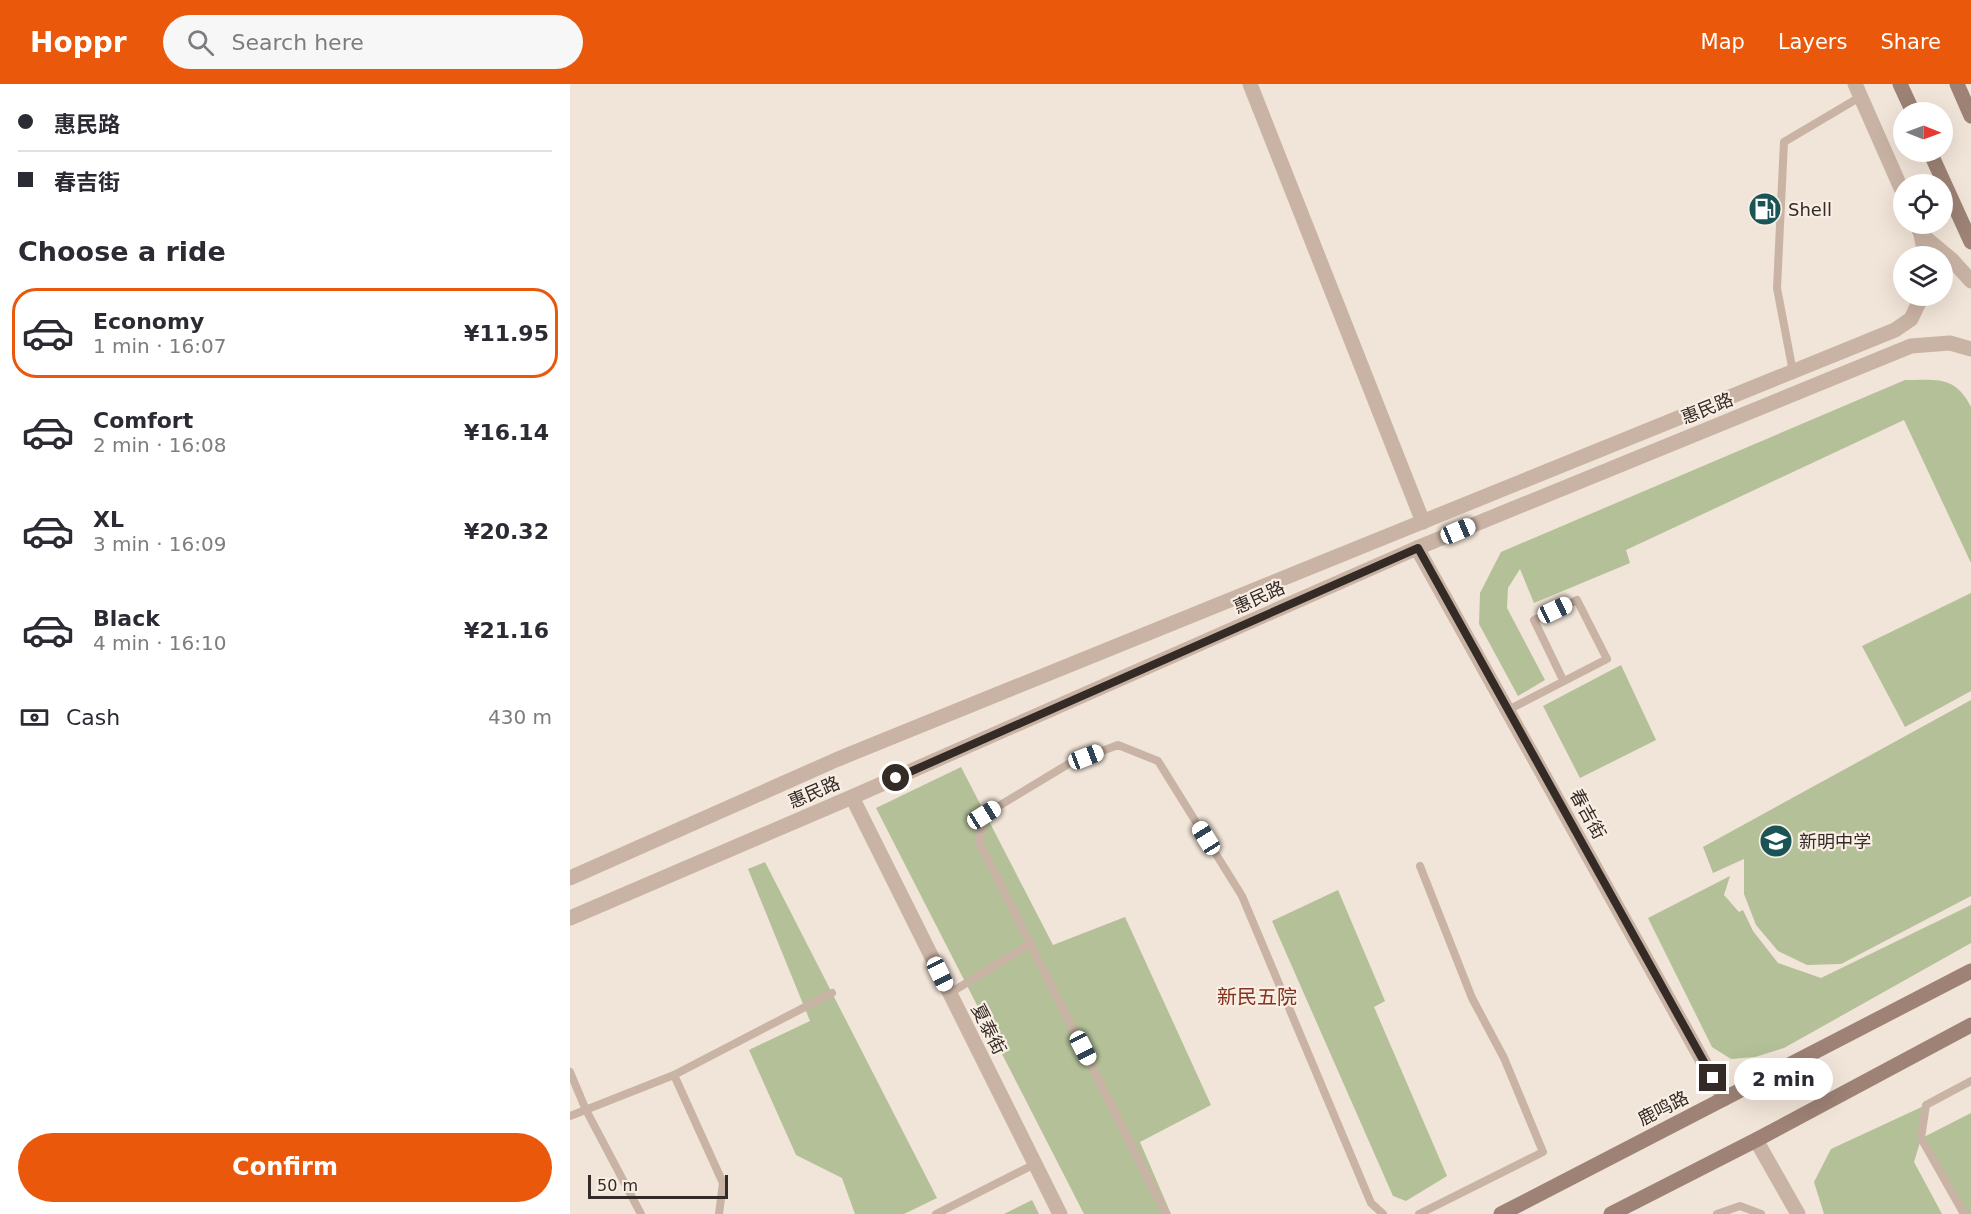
<!DOCTYPE html>
<html lang="en">
<head>
<meta charset="utf-8">
<style>
	:root { --surface:#fff; --page:#f7f7f7; --text:#2b2b33; --muted:#7c7c81; --line:#e1e1e2; --accent:#ea580c }
	body { margin:0; font-family:"DejaVu Sans","Noto Sans SC",sans-serif; background:var(--page); color:var(--text); height:100vh; display:flex; flex-direction:column; font-size:22px; white-space:nowrap }
	* { box-sizing:border-box; margin:0 }
	p { font-size:20px; color:var(--muted) }
	.icon { flex:none; width:33px; height:33px; fill:none; stroke:currentColor; stroke-width:2; stroke-linecap:round; stroke-linejoin:round }
	.map { position:relative; flex:1; overflow:hidden }
	.sheet { display:flex; flex-direction:column; background:var(--surface); width:570px }
	.sheet>* { flex:none }
	.banner { display:grid; align-content:center; height:132px; padding:0 18px; background:var(--surface) }
	.needle { width:39px; rotate:91deg }
	.fabs { position:absolute; left:1323px; top:18px; display:grid; gap:12px }
	.fabs a { display:grid; place-items:center; width:60px; height:60px; border-radius:50%; background:var(--surface); box-shadow:0 6px 24px #0002; font-size:30px }
	.scale { position:absolute; left:18px; bottom:15px; width:140px; box-sizing:border-box; padding-left:6px; border:3px solid #342a26; border-top:0; font-size:16px; line-height:21px; white-space:nowrap; color:#342a26; -webkit-text-stroke:4px #f9eee4; paint-order:stroke }
	.end { position:absolute; width:27px; height:27px; margin:-14px; border:8px solid #342a26; background:#fff; box-shadow:0 0 0 3px #fff }
	.from { border-radius:50% }
	.bubble { position:absolute; height:42px; border-radius:21px; background:var(--surface); box-shadow:0 6px 24px #0002; font-size:20px; font-weight:700; line-height:42px; text-align:center }
	.car { position:absolute; width:18px; height:36px; margin:-18px -9px; border-radius:8px; box-shadow:0 0 4px 2px #0007; background:linear-gradient(#fff 24%,#345 0 40%,#fff 0 76%,#345 0 86%,#fff 0) }
	.banner b { display:flex; align-items:center; gap:21px; height:57px; font-size:22px }
	.banner b+b { border-top:2px solid var(--line) }
	.banner i { width:15px; height:15px; background:var(--text) }
	ul { padding:0; list-style:none }
	li { display:flex; align-items:center; gap:18px; height:90px; margin:0 12px 9px; padding:0 6px; border:3px solid transparent; border-radius:24px }
	li div { flex:1 }
	li b { display:block; font-size:22px }
	li em { font-style:normal; font-weight:700 }
	li.current { border-color:var(--accent) }
	li>.icon { width:54px; height:54px; stroke-width:1.5 }
	h2 { padding:0 18px; font-size:27px; line-height:72px }
	.pay { display:flex; align-items:center; gap:15px; height:66px; padding:0 18px; font-size:22px }
	.pay p { margin-inline-start:auto }
	.button { display:flex; gap:12px; margin-top:auto; padding:12px 18px }
	.button a { flex:1; height:69px; border-radius:36px; background:var(--accent); color:#fff; font-size:24px; font-weight:700; line-height:69px; text-align:center }
	header { display:flex; align-items:center; gap:36px; box-sizing:border-box; height:84px; padding:0 30px; background:var(--accent); color:#fff }
	header strong { font-size:28px }
	nav { display:flex; gap:33px; margin-inline-start:auto; font-size:21px }
	.search { width:420px; height:54px; background:var(--page); display:flex; align-items:center; gap:15px; box-sizing:border-box; padding:0 21px; border-radius:33px; color:var(--muted); font-size:22px }
	main { display:flex; flex:1; min-height:0 }
	.map>svg:first-child { display:block }
	.green { fill:#b4c098 }
	.lines { fill:none; stroke-linecap:round; stroke-linejoin:round }
	.service { stroke:#c9b3a4; stroke-width:8 }
	.minor { stroke:#c9b3a4; stroke-width:15 }
	.tertiary { stroke:#c9b3a4; stroke-width:15 }
	.secondary { stroke:#9d8275; stroke-width:15 }
	.route { stroke:#342a26; stroke-width:8 }
	.labels { text-anchor:middle; dominant-baseline:central; stroke-width:4.5; stroke-linejoin:round; paint-order:stroke }
	.poi-label { font-size:18px; fill:#342a26; stroke:#f9eee4; text-anchor:start }
	.street-label { font-size:18px; fill:#342a26; stroke:#f9eee4 }
	.neighbourhood-label { font-size:20px; fill:#84331e; stroke:#f9eee4 }
</style>
</head>
<body>
<header>
<strong>Hoppr</strong>
<div class="search"><svg class="icon" aria-label="search" viewBox="0 0 24 24"><circle cx="10" cy="10" r="6"/><path d="M15 15l6 6"/></svg>Search here</div>
<nav><a>Map</a><a>Layers</a><a>Share</a></nav>
</header>
<main>
<section class="sheet">
<div class="banner">
<b><i class="from"></i>惠民路</b>
<b><i></i>春吉街</b>
</div>
<h2>Choose a ride</h2>
<ul>
<li class="current"><svg class="icon" aria-label="car" viewBox="0 0 24 24"><path d="M5 17H2v-5l4-1 3-4h7l3 4 3 1v5h-3M9 17h6M6 11h13"/><circle cx="7" cy="17" r="2"/><circle cx="17" cy="17" r="2"/></svg><div><b>Economy</b><p>1 min · 16:07</p></div><em>¥11.95</em></li>
<li><svg class="icon" aria-label="car" viewBox="0 0 24 24"><path d="M5 17H2v-5l4-1 3-4h7l3 4 3 1v5h-3M9 17h6M6 11h13"/><circle cx="7" cy="17" r="2"/><circle cx="17" cy="17" r="2"/></svg><div><b>Comfort</b><p>2 min · 16:08</p></div><em>¥16.14</em></li>
<li><svg class="icon" aria-label="car" viewBox="0 0 24 24"><path d="M5 17H2v-5l4-1 3-4h7l3 4 3 1v5h-3M9 17h6M6 11h13"/><circle cx="7" cy="17" r="2"/><circle cx="17" cy="17" r="2"/></svg><div><b>XL</b><p>3 min · 16:09</p></div><em>¥20.32</em></li>
<li><svg class="icon" aria-label="car" viewBox="0 0 24 24"><path d="M5 17H2v-5l4-1 3-4h7l3 4 3 1v5h-3M9 17h6M6 11h13"/><circle cx="7" cy="17" r="2"/><circle cx="17" cy="17" r="2"/></svg><div><b>Black</b><p>4 min · 16:10</p></div><em>¥21.16</em></li>
</ul>
<div class="pay"><svg class="icon" aria-label="cash" viewBox="0 0 24 24"><path d="M3 7h18v10H3z"/><circle cx="12" cy="12" r="2"/></svg>Cash<p>430 m</p></div>
<div class="button"><a>Confirm</a></div>
</section>
<div class="map">
<svg width="1401" height="1130" viewBox="0 0 1401 1130">
	<rect width="100%" height="100%" fill="#f1e4d8"/>
	<g class="green">
		<path d="M 1335,296 C 1367,296 1385,291 1401,323 L 1401,479 L 1334,336 L 1056,466 L 1060,479 L 964,519 L 950,485 L 938,504 L 937,524 L 975,596 L 948,612 L 909,540 L 910,509 L 931,468 Z"/>
		<path d="M 1401,509 L 1401,607 L 1335,643 L 1292,562 Z"/>
		<path d="M 1051,581 L 1086,656 L 1010,694 L 973,622 Z"/>
		<path d="M 1401,616 L 1401,812 L 1271,880 L 1237,881 L 1208,867 L 1186,841 L 1174,810 L 1174,775 L 1143,789 L 1133,763 Z"/>
		<path d="M 391,683 L 483,861 L 555,833 L 641,1021 L 570,1058 L 601,1130 L 514,1130 L 306,724 Z"/>
		<path d="M 195,778 L 367,1114 L 334,1130 L 285,1130 L 272,1094 L 226,1071 L 179,966 L 240,937 L 178,785 Z"/>
		<path d="M 1160,792 L 1154,811 L 1169,828 L 1173,826 L 1183,847 L 1208,879 L 1251,894 L 1401,821 L 1401,859 L 1214,964 L 1185,973 L 1161,975 L 1142,963 L 1078,834 Z"/>
		<path d="M 768,806 L 815,917 L 804,923 L 877,1092 L 836,1117 L 823,1112 L 702,837 Z"/>
		<path d="M 1356,1021 L 1352,1054 L 1401,1029 L 1401,1130 L 1394,1130 L 1351,1055 L 1344,1078 L 1372,1130 L 1254,1130 L 1244,1098 L 1261,1065 Z"/>
		<path d="M 462,1116 L 469,1130 L 434,1130 Z"/>
	</g>
	<g class="lines">
		<g class="service">
			<path d="M 1223,288 L 1207,204 L 1214,58 L 1290,13"/>
			<path d="M 938,626 L 1037,575 L 1007,516 L 964,536 L 993,596"/>
			<path d="M 380,909 L 460,860"/>
			<path d="M 0,988 L 16,1026 L 71,1130"/>
			<path d="M 0,1032 L 104,991"/>
			<path d="M 149,1130 L 153,1099 L 104,991 L 262,909"/>
			<path d="M 366,1130 L 465,1080"/>
			<path d="M 596,1130 L 409,758 L 414,731 L 500,679 L 548,661 L 588,677 L 672,812 L 801,1119 L 813,1130"/>
			<path d="M 849,1130 L 973,1068 L 934,974 L 902,914 L 850,782"/>
			<path d="M 1147,1130 L 1170,1122 L 1191,1130"/>
			<path d="M 1394,1130 L 1351,1054 L 1356,1021 L 1401,997"/>
		</g>
		<path class="minor" d="M 680,0 L 853,438"/>
		<g class="tertiary">
			<path d="M 1285,0 L 1334,111"/>
			<path d="M 1346,140 L 1351,150 L 1382,176 L 1401,197"/>
			<path d="M 1351,150 L 1355,172"/>
			<path d="M 847,464 L 1154,1015"/>
			<path d="M 282,713 L 490,1130"/>
			<path d="M 0,794 L 268,675 L 1325,246 L 1341,235 L 1352,212"/>
			<path d="M 0,834 L 282,713 L 847,464 L 1341,262 L 1380,259 L 1401,265"/>
			<path d="M 1186,1056 L 1228,1130"/>
		</g>
		<g class="secondary">
			<path d="M 1330,0 L 1343,28"/>
			<path d="M 1387,0 L 1401,32"/>
			<path d="M 1360,68 L 1401,158"/>
			<path d="M 931,1130 L 1401,887"/>
			<path d="M 1041,1130 L 1186,1056 L 1401,941"/>
		</g>
	</g>
	<g class="lines">
		<path class="route" d="M 326,694 L 848,464 L 1143,994"/>
	</g>
	<defs>
		<g id="fuel-disc" transform="scale(1.725)"><circle r="9.5" fill="#1b5456" stroke="#f9eee4"/><path d="M-5.5-6h7V0h2V4h1.3V-2.5L3-4.5l.8-.8L6-3V5H2.5V1h-1V6h-7ZM-4.2-4.7v3.2H.2V-4.7Z" fill="#fff"/></g>
		<g id="school-disc" transform="scale(1.725)"><circle r="9.5" fill="#1b5456" stroke="#f9eee4"/><path d="M0-5L7-2L0 1L-7-2ZM-4 1L0 2.5L4 1V4Q0 6-4 4Z" fill="#fff"/></g>
	</defs>
	<g fill-rule="evenodd">
		<use href="#fuel-disc" x="1195" y="125"/>
		<use href="#school-disc" x="1206" y="757"/>
	</g>
	<g class="labels">
		<g class="poi-label">
			<text x="1218" y="125">Shell</text>
			<text x="1229" y="757">新明中学</text>
		</g>
		<g class="street-label">
			<text transform="translate(1137 324) rotate(-22)">惠民路</text>
			<text transform="translate(689 513) rotate(-24)">惠民路</text>
			<text transform="translate(244 708) rotate(-23)">惠民路</text>
			<text transform="translate(1018 730) rotate(61)">春吉街</text>
			<text transform="translate(419 945) rotate(63)">夏泰街</text>
			<text transform="translate(1093 1024) rotate(-27)">鹿鸣路</text>
		</g>
		<g class="neighbourhood-label">
			<text x="687" y="913">新民五院</text>
		</g>
	</g>
</svg>
<div class="fabs">
<a><svg class="needle" viewBox="-14 -14 28 28"><path d="M0-13l5 13h-10z" fill="#e53935"/><path d="M0 13l5-13h-10z" fill="#7c7c81"/></svg></a>
<a><svg class="icon" aria-label="locate" viewBox="0 0 24 24"><circle cx="12" cy="12" r="6"/><path d="M12 2v4M12 18v4M2 12h4M18 12h4"/></svg></a>
<a><svg class="icon" aria-label="layers" viewBox="0 0 24 24"><path d="M12 4l9 5-9 5-9-5zM3 14l9 5 9-5"/></svg></a>
</div>
<div class="scale">50 m</div>
<i class="end from" style="left:326px;top:694px"></i>
<i class="end" style="left:1143px;top:994px"></i>
<div class="bubble" style="left:1164px;top:974px;width:99px">2 min</div>
<i class="car" style="left:888px;top:447px;rotate:67deg"></i>
<i class="car" style="left:985px;top:526px;rotate:65deg"></i>
<i class="car" style="left:516px;top:673px;rotate:69deg"></i>
<i class="car" style="left:414px;top:731px;rotate:58deg"></i>
<i class="car" style="left:636px;top:754px;rotate:328deg"></i>
<i class="car" style="left:370px;top:890px;rotate:154deg"></i>
<i class="car" style="left:513px;top:964px;rotate:153deg"></i>
</div>
</main>
</body>
</html>
